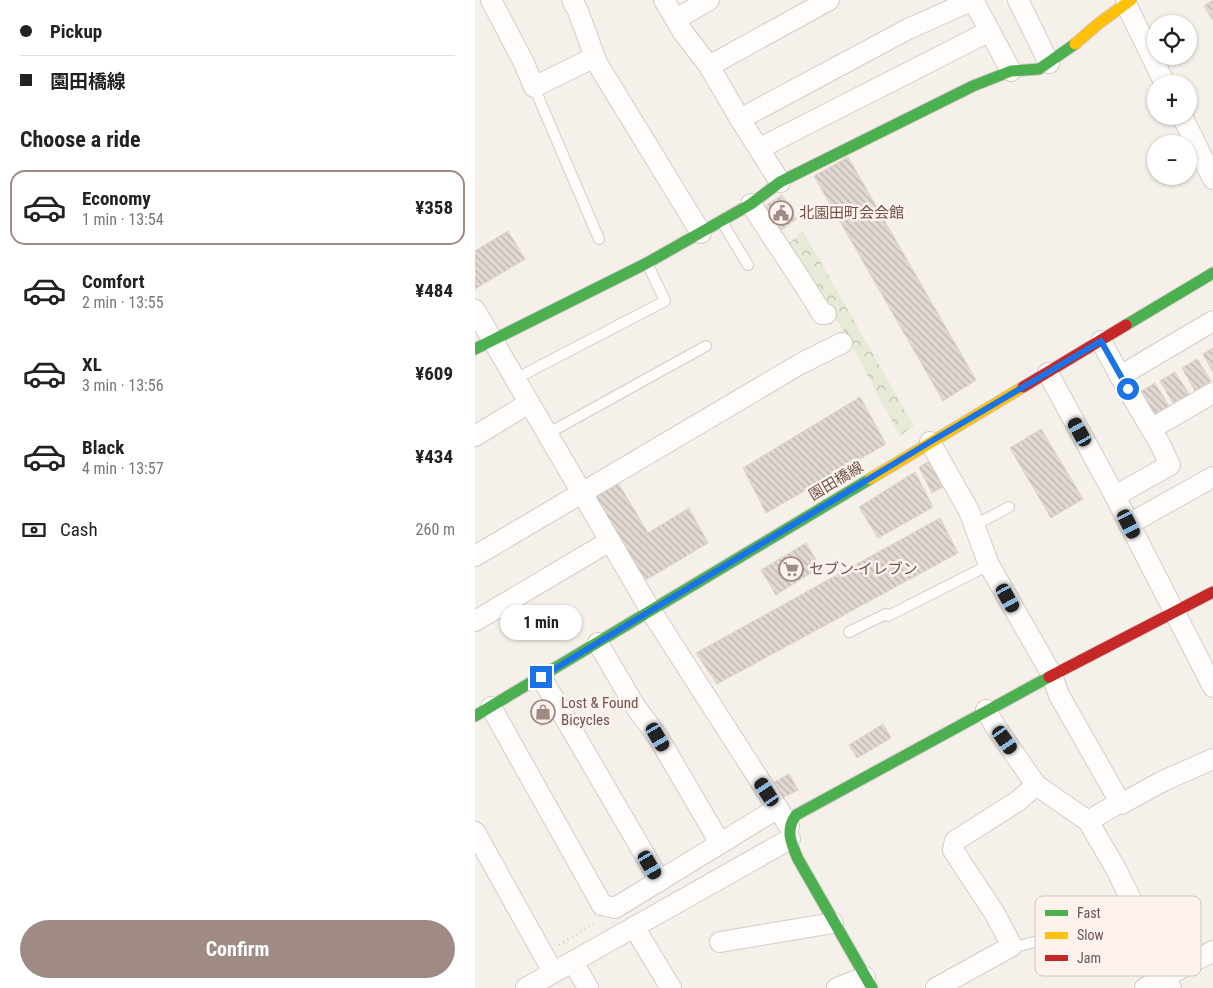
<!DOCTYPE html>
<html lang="en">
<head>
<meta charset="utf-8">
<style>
	:root { --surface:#fff; --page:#f6f6f6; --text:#222; --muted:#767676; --line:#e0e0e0; --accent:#a08a84 }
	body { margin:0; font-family:"Roboto Condensed","Noto Sans JP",sans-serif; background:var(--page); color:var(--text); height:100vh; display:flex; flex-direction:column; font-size:19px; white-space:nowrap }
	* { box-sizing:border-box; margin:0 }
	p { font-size:16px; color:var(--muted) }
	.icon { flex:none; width:28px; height:28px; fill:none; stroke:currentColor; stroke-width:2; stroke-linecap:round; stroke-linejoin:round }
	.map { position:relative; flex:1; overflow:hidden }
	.drawer { display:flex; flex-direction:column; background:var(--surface); width:475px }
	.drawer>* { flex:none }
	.banner { display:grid; align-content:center; height:110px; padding:0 20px; background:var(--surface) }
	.tools { position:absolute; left:672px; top:15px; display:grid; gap:10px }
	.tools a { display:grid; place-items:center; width:50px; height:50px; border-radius:50%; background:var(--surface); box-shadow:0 1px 4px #0004; font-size:25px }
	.end { position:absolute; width:22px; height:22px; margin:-11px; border:6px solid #1a73e8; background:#fff; box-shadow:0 0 0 2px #fff }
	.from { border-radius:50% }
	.bubble { position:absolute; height:35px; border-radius:18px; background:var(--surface); box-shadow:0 1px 4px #0004; font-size:16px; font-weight:700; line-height:35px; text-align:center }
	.car { position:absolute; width:15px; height:30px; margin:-15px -8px; border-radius:6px; box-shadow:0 0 4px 1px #0007; background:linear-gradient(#222 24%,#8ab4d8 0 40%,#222 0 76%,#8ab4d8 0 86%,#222 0) }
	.banner b { display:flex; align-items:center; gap:18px; height:48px; font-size:19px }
	.banner b+b { border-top:1px solid var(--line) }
	.banner i { width:12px; height:12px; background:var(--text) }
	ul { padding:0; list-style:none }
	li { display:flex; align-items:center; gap:15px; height:75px; margin:0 10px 8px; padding:0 10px; border:2px solid transparent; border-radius:15px }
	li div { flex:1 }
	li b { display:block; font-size:19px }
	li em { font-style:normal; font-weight:700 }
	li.active { border-color:var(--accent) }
	li>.icon { width:45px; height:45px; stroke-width:1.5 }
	h2 { padding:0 20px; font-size:22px; line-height:60px }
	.pay { display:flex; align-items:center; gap:12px; height:55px; padding:0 20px; font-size:19px }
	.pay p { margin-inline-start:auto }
	.primary-button { display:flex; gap:10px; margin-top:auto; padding:10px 20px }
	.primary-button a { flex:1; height:58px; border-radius:30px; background:var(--accent); color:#fff; font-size:20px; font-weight:700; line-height:58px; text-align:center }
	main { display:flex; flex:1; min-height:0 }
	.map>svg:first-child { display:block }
	.park { fill:url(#park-crowns) }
	.building { fill:url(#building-back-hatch); stroke:#ded2cd }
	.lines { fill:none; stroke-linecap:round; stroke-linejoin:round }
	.lane-casing { stroke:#d4cbc7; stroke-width:12 }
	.street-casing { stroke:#d4cbc7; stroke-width:22 }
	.fast-casing { stroke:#d4cbc7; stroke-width:13 }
	.slow-casing { stroke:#d4cbc7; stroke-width:13 }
	.jam-casing { stroke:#d4cbc7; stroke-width:13 }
	.path { stroke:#d9d0ce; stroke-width:3; stroke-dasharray:1 4; stroke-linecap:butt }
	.lane { stroke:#fefdfc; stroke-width:10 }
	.street { stroke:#fefdfc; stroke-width:20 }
	.fast { stroke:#4caf50; stroke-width:11 }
	.slow { stroke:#ffc107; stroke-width:11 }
	.jam { stroke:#c62828; stroke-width:11 }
	.route { stroke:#1a73e8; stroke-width:6 }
	.labels { text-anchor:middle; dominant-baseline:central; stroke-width:5; stroke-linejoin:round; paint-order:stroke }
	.poi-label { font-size:15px; fill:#71534d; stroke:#fdf3ec; text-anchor:start }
	.street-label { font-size:15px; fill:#71534d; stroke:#fdf3ec }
	.key { fill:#fdf3ec; stroke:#d3c3bc; stroke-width:1 }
	.key-label { font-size:14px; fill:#71534d }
</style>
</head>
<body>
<main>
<section class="drawer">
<div class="banner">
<b><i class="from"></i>Pickup</b>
<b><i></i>園田橋線</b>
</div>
<h2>Choose a ride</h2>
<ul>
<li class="active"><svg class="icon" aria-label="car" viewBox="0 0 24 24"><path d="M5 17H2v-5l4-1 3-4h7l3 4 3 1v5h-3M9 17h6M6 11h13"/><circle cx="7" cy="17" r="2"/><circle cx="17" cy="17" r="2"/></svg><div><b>Economy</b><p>1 min · 13:54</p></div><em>¥358</em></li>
<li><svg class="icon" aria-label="car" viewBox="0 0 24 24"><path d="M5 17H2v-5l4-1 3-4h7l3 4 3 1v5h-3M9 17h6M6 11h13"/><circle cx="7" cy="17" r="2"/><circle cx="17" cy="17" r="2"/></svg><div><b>Comfort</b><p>2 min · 13:55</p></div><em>¥484</em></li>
<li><svg class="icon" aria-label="car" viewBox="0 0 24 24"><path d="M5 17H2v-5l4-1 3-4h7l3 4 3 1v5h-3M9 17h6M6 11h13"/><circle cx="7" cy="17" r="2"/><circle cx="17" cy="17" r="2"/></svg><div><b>XL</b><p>3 min · 13:56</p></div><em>¥609</em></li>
<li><svg class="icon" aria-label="car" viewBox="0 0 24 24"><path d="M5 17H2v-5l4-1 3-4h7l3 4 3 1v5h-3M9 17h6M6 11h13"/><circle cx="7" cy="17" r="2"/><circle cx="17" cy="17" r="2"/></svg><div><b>Black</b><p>4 min · 13:57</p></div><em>¥434</em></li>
</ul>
<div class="pay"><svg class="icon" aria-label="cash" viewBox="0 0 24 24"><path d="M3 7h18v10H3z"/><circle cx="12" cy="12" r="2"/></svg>Cash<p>260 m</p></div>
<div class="primary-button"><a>Confirm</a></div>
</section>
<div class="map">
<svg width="738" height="988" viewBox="0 0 738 988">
	<defs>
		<pattern id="park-crowns" width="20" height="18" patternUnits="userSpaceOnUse" patternTransform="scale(1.25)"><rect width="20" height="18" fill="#e6ead6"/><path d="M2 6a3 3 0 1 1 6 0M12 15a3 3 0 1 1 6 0" fill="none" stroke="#bfc0b0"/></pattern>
		<pattern id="building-back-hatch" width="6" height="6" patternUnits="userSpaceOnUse" patternTransform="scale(1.25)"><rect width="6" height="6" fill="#e2d8d2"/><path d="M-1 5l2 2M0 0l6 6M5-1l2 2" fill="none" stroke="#bcb2ad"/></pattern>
	</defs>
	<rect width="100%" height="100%" fill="#f6f0ea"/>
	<path class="park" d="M 328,231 L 439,426 L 425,436 L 367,328 L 312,245 Z"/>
	<g class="building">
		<path d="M 738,0 L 738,20 L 729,6 Z"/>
		<path d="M 373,157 L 501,380 L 468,401 L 339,176 Z"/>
		<path d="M 307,195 L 321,219 L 305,231 L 290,206 Z"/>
		<path d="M 33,231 L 50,259 L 0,289 L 0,251 Z"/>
		<path d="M 738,348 L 738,372 L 728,354 Z"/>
		<path d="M 722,359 L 736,381 L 720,391 L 707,368 Z"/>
		<path d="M 700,372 L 714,394 L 698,403 L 685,381 Z"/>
		<path d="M 680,383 L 694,406 L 678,415 L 665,392 Z"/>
		<path d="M 385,397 L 411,444 L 291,513 L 268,468 Z"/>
		<path d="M 566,429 L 608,499 L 576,518 L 535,448 Z"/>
		<path d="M 460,458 L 473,484 L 457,493 L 444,467 Z"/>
		<path d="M 440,472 L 458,507 L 403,538 L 384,507 Z"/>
		<path d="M 142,481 L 173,533 L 214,508 L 233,543 L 169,581 L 118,495 Z"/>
		<path d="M 465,518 L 483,553 L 242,684 L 221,653 Z"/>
		<path d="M 331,543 L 345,567 L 301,595 L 286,570 Z"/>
		<path d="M 66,704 L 69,708 L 74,705 L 81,718 L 66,726 L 56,709 Z"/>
		<path d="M 408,724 L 416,738 L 382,758 L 374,745 Z"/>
		<path d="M 314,774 L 323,790 L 307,798 L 299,782 Z"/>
	</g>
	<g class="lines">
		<g class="lane-casing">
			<g id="lane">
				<path d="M 59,87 L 124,239"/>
				<path d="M 247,222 L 273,265"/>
				<path d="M 40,379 L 190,301 L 173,265"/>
				<path d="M 72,434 L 231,346"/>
				<path d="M 500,525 L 534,507"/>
				<path d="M 374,632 L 411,614 L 413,616 L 514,565"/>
				<path d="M 537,946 L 548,945 L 559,942"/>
			</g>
		</g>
		<g class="street-casing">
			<g id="street">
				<path d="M 16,0 L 49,63 L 59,87 L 120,57"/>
				<path d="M 97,0 L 103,11 L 122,63 L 226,233"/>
				<path d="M 189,0 L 208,32 L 234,66 L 265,119 L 305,182"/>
				<path d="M 498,0 L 536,71"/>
				<path d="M 543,0 L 574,63"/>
				<path d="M 651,4 L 690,84"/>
				<path d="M 201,19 L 234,0"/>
				<path d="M 234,66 L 354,0"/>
				<path d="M 707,116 L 738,179"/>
				<path d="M 265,119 L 433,29 L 498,0"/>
				<path d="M 285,148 L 513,32"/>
				<path d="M 276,204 C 299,241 325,276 347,314 L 351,314"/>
				<path d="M 0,310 L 176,611 L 314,826"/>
				<path d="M 626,341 L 645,376 L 738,321"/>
				<path d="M 573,373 L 640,496 L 738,687"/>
				<path d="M 676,429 L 738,393"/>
				<path d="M 0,436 L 54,403"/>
				<path d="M 455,442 L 494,511 L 514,565 L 577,675 L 584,695 L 646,804"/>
				<path d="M 640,496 L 695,465 L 685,444 L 645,376"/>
				<path d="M 654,524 L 738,477"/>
				<path d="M 0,556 L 325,364 L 367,343"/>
				<path d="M 0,621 L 135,541"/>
				<path d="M 123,643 L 160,706 L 183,737 L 245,843"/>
				<path d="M 66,677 L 185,881"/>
				<path d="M 16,707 L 127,905 L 140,908 L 303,808"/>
				<path d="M 511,710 L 520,726 L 561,785 L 613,821 L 641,869 L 666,920 L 689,976 L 696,988"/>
				<path d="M 613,821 L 642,804 L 646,804 L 688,781 L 738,759"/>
				<path d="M 0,832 L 78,972"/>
				<path d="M 159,927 L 196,988"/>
				<path d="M 245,942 L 358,923"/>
				<path d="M 98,962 L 113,988"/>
				<path d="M 51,988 L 315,839"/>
				<path d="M 362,988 L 390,977"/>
				<path d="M 461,988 L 537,946 L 520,914 L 478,850 L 480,841 L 543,801 L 561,785"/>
				<path d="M 670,988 L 738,951"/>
			</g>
		</g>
		<g class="fast-casing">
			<g id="fast">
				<path d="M 651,325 L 738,273"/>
				<path d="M 0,349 L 172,263 L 276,204 L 305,182 L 498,86 L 536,71 L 564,69 L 600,44"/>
				<path d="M 0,716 L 395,479"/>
				<path d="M 397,988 L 323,859 C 316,843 310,830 321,815 L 574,677"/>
			</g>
		</g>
		<g class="slow-casing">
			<g id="slow">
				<path d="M 600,44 L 623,24 L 656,0"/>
				<path d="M 395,479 L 548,387"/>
			</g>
		</g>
		<g class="jam-casing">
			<g id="jam">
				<path d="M 548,387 L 651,325"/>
				<path d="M 574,677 L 738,592"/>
			</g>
		</g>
		<path class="path" d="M 84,945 L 121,922"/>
		<use href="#lane" class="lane"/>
		<use href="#street" class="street"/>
		<use href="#fast" class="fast"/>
		<use href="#slow" class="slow"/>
		<use href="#jam" class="jam"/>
	</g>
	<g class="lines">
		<path class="route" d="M 66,677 L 455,442 L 626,341 L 653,389"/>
	</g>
	<defs>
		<g id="civic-ring" transform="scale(1.25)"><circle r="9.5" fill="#fdf3ec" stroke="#a08a84" stroke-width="1.5"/><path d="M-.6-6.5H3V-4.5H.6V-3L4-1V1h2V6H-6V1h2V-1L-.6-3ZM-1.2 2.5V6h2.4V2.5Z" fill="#a08a84"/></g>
		<g id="supermarket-ring" transform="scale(1.25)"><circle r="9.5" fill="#fdf3ec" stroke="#a08a84" stroke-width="1.5"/><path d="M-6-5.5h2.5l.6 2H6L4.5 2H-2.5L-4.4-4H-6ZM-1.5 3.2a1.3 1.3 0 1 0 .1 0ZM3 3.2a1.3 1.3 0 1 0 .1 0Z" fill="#a08a84"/></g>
		<g id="shop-ring" transform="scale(1.25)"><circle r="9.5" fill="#fdf3ec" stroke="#a08a84" stroke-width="1.5"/><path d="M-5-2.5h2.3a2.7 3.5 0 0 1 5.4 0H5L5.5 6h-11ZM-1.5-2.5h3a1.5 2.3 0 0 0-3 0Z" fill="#a08a84"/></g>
	</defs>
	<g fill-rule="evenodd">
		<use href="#civic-ring" x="306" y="213"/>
		<use href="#supermarket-ring" x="316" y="569"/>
		<use href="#shop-ring" x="68" y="712"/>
	</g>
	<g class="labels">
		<g class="poi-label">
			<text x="324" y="213">北園田町会会館</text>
			<text x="334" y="569">セブン-イレブン</text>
			<text x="86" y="703">Lost &amp; Found<tspan x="86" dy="17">Bicycles</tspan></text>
		</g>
		<g class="street-label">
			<text transform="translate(361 481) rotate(-31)">園田橋線</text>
		</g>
	</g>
	<rect x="560" y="896" width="166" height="80" rx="8" class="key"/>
	<rect x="570" y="910" width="23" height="6" fill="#4caf50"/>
	<rect x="570" y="932" width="23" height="7" fill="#ffc107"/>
	<rect x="570" y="955" width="23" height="6" fill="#c62828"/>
	<g class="key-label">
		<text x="602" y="918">Fast</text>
		<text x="602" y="940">Slow</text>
		<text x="602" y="963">Jam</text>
	</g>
</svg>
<div class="tools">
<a><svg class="icon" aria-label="locate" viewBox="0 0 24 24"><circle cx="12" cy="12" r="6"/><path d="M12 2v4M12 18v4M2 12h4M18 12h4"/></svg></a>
<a>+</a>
<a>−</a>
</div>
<i class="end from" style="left:653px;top:389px"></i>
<i class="end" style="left:66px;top:677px"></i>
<div class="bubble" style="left:25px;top:605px;width:82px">1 min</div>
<i class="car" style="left:605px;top:432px;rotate:331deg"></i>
<i class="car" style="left:654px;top:524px;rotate:153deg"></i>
<i class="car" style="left:533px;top:598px;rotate:151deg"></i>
<i class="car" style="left:183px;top:737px;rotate:150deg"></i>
<i class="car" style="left:530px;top:740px;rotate:145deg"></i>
<i class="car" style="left:292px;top:792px;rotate:327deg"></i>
<i class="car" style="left:175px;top:865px;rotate:150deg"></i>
</div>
</main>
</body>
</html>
